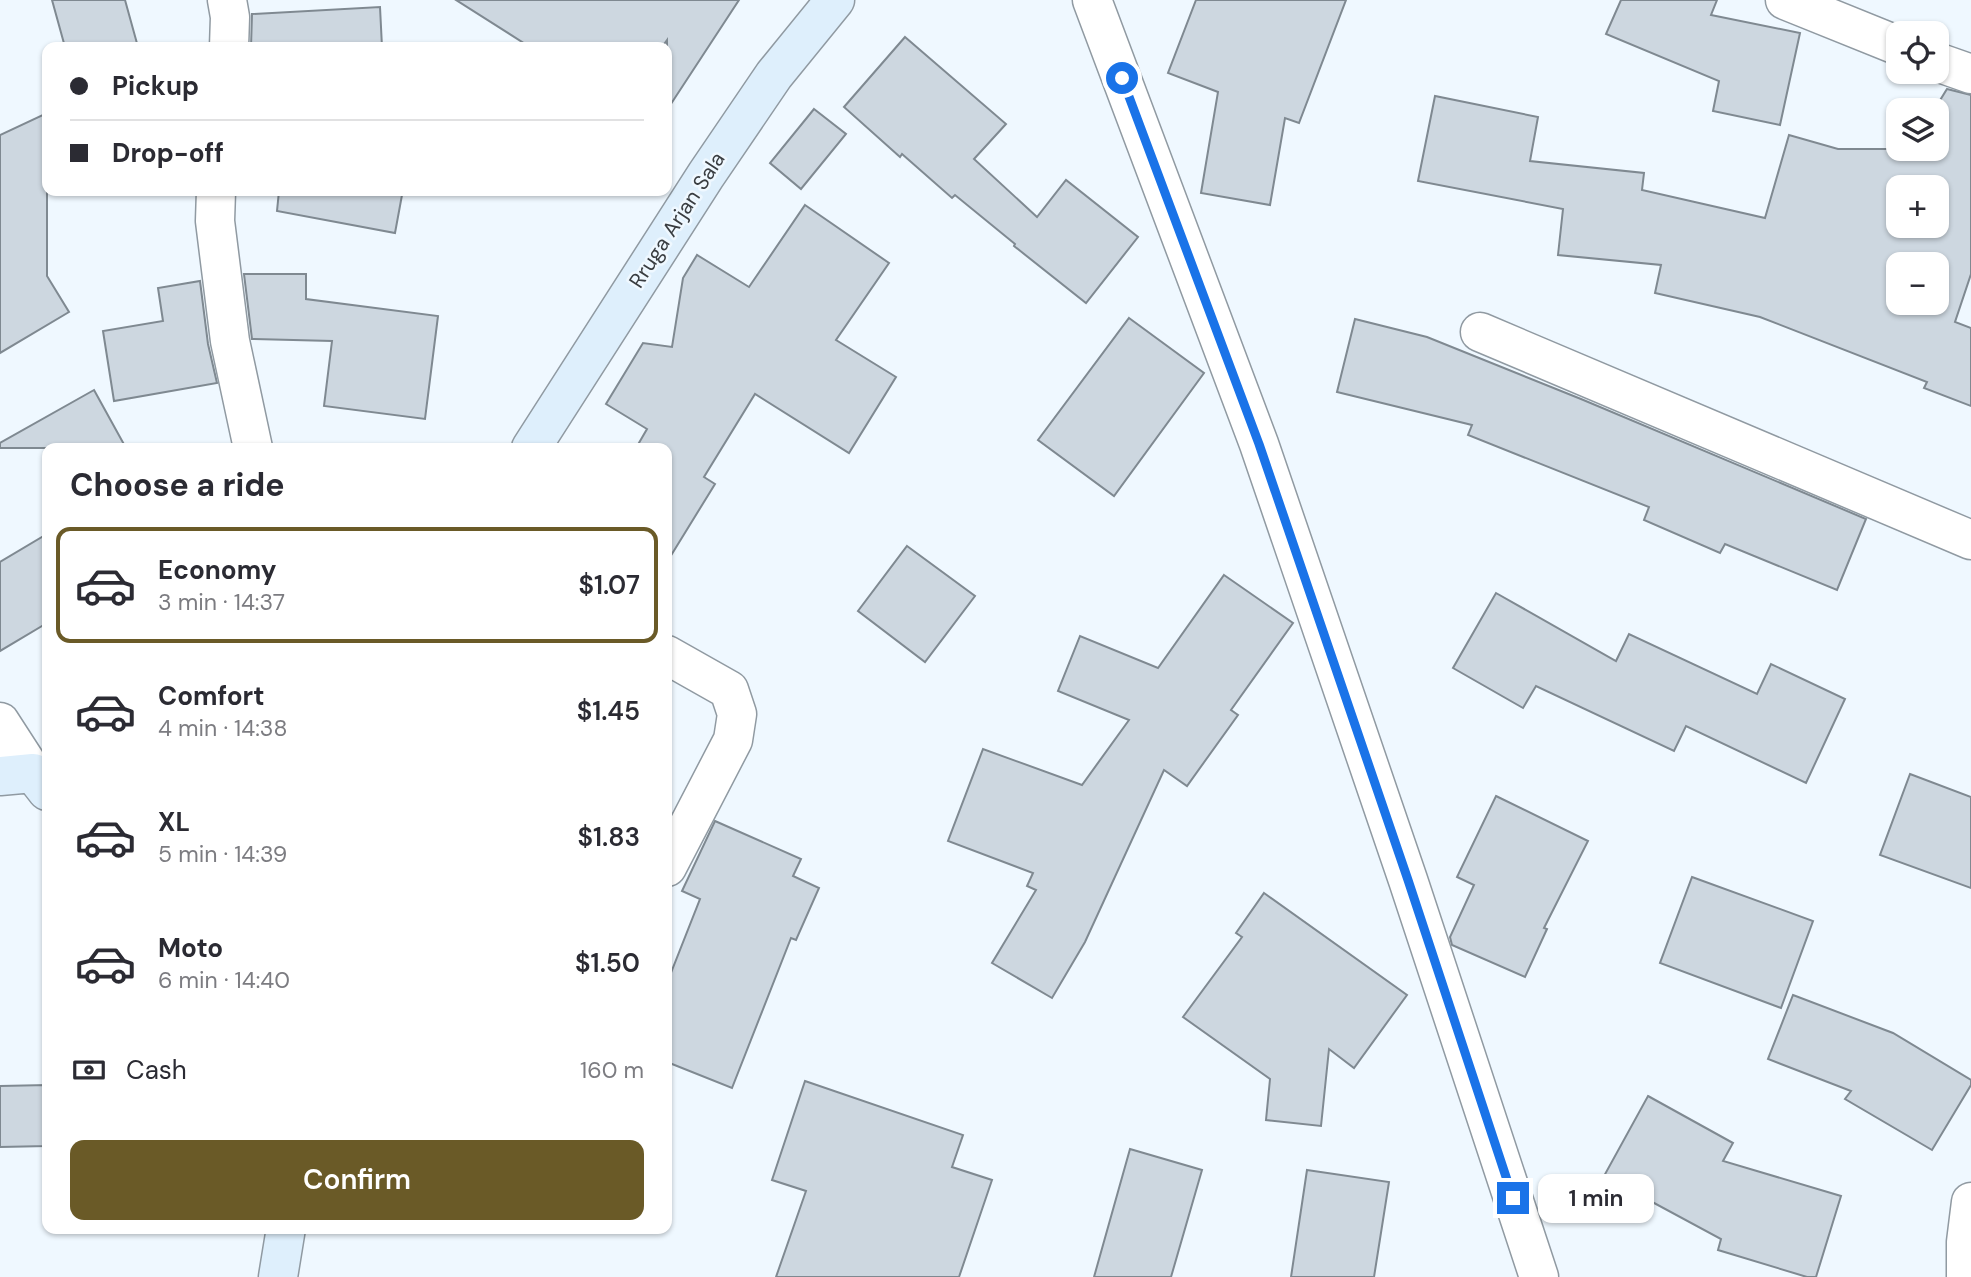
<!DOCTYPE html>
<html lang="en">
<head>
<meta charset="utf-8">
<style>
	:root { --surface:#fff; --page:#f7f7f7; --text:#2b2b33; --muted:#7c7c81; --line:#e1e1e2; --accent:#6a5a27 }
	body { margin:0; font-family:"DM Sans",sans-serif; background:var(--page); color:var(--text); height:100vh; display:flex; flex-direction:column; font-size:26px; white-space:nowrap }
	* { box-sizing:border-box; margin:0 }
	p { font-size:23px; color:var(--muted) }
	.icon { flex:none; width:38px; height:38px; fill:none; stroke:currentColor; stroke-width:2; stroke-linecap:round; stroke-linejoin:round }
	.map { position:relative; flex:1; overflow:hidden }
	.details { position:absolute; left:42px; top:443px; width:630px; height:791px; display:flex; flex-direction:column; background:var(--surface); border-radius:14px; box-shadow:0 2px 5px #0004 }
	.details>* { flex:none }
	.banner { position:absolute; left:42px; top:42px; width:630px; height:154px; border-radius:14px; box-shadow:0 2px 5px #0004; display:grid; align-content:center; height:154px; padding:0 28px; background:var(--surface) }
	.controls { position:absolute; left:1886px; top:21px; display:grid; gap:14px }
	.controls a { display:grid; place-items:center; width:63px; height:63px; border-radius:14px; background:var(--surface); box-shadow:0 2px 5px #0004; font-size:35px }
	.end { position:absolute; width:32px; height:32px; margin:-16px; border:9px solid #1a73e8; background:#fff; box-shadow:0 0 0 4px #fff }
	.from { border-radius:50% }
	.bubble { position:absolute; height:49px; border-radius:14px; background:var(--surface); box-shadow:0 2px 5px #0004; font-size:23px; font-weight:600; line-height:49px; text-align:center }
	.banner b { display:flex; align-items:center; gap:24px; height:66px; font-size:26px }
	.banner b+b { border-top:2px solid var(--line) }
	.banner i { width:18px; height:18px; background:var(--text) }
	ul { padding:0; list-style:none }
	li { display:flex; align-items:center; gap:21px; height:116px; margin:0 14px 10px; padding:0 14px; border:4px solid transparent; border-radius:14px }
	li div { flex:1 }
	li b { display:block; font-size:26px }
	li em { font-style:normal; font-weight:600 }
	li.on { border-color:var(--accent) }
	li>.icon { width:63px; height:63px; stroke-width:1.5 }
	h2 { padding:0 28px; font-size:32px; line-height:84px }
	.pay { display:flex; align-items:center; gap:18px; height:77px; padding:0 28px; font-size:26px }
	.pay p { margin-inline-start:auto }
	.cta { display:flex; gap:14px; margin-top:auto; padding:14px 28px }
	.cta a { flex:1; height:80px; border-radius:14px; background:var(--accent); color:#fff; font-size:28px; font-weight:600; line-height:80px; text-align:center }
	.map>svg:first-child { display:block }
	.building { fill:#cdd7e0; stroke:#7f8991; stroke-width:2; fill-rule:evenodd }
	.lines { fill:none; stroke-linecap:round; stroke-linejoin:round }
	.street-casing { stroke:#909aa2; stroke-width:41 }
	.secondary-casing { stroke:#909aa2; stroke-width:41 }
	.street { stroke:#fff; stroke-width:38 }
	.secondary { stroke:#deeffc; stroke-width:38 }
	.route { stroke:#1a73e8; stroke-width:9 }
	.labels { text-anchor:middle; dominant-baseline:central; stroke-width:5; stroke-linejoin:round; paint-order:stroke }
	.street-label { font-size:21px; fill:#393d41; stroke:#eff8ff }
</style>
</head>
<body>
<div class="map">
<svg width="1971" height="1277" viewBox="0 0 1971 1277">
	<rect width="100%" height="100%" fill="#eff8ff"/>
	<g class="building">
		<path d="M 52,0 L 125,0 L 138,47 L 65,47 Z"/>
		<path d="M 456,0 L 739,0 L 667,110 L 667,40 L 662,47 L 530,47 Z"/>
		<path d="M 1196,0 L 1346,0 L 1299,123 L 1285,118 L 1270,205 L 1201,193 L 1218,92 L 1168,73 Z"/>
		<path d="M 1621,0 L 1717,0 L 1711,15 L 1800,33 L 1780,125 L 1713,111 L 1719,81 L 1606,34 Z"/>
		<path d="M 380,7 L 382,47 L 251,47 L 252,14 Z"/>
		<path d="M 905,37 L 1006,124 L 974,159 L 1037,217 L 1066,180 L 1138,237 L 1086,303 L 1014,246 L 1015,244 L 955,195 L 952,198 L 902,154 L 900,157 L 844,107 Z"/>
		<path d="M 1947,89 L 1971,95 L 1971,274 L 1955,322 L 1971,328 L 1971,406 L 1924,388 L 1927,382 L 1760,317 L 1655,293 L 1661,265 L 1558,255 L 1563,209 L 1418,181 L 1435,96 L 1538,117 L 1530,161 L 1644,173 L 1642,190 L 1765,218 L 1789,135 L 1838,149 L 1937,149 L 1937,110 L 1934,110 ZM 1899,187 L 1937,187 L 1937,226 L 1899,226 ZM 1899,264 L 1937,264 L 1937,303 L 1899,303 Z"/>
		<path d="M 814,109 L 846,134 L 801,189 L 770,163 Z"/>
		<path d="M 47,113 L 47,276 L 69,312 L 0,353 L 0,135 Z"/>
		<path d="M 279,191 L 379,191 L 402,195 L 395,233 L 277,211 Z"/>
		<path d="M 805,205 L 889,263 L 836,340 L 896,377 L 849,453 L 755,394 L 704,477 L 715,484 L 667,562 L 667,448 L 636,448 L 647,429 L 606,404 L 643,343 L 672,347 L 683,278 L 697,255 L 749,287 Z"/>
		<path d="M 244,274 L 306,274 L 306,299 L 438,316 L 425,419 L 324,406 L 332,341 L 252,339 Z"/>
		<path d="M 200,281 L 208,344 L 217,383 L 114,401 L 103,331 L 163,321 L 158,288 Z"/>
		<path d="M 1129,318 L 1204,373 L 1114,496 L 1038,440 Z"/>
		<path d="M 1355,319 L 1427,337 L 1581,399 L 1866,519 L 1837,590 L 1725,544 L 1720,553 L 1644,520 L 1649,507 L 1468,435 L 1472,425 L 1337,392 Z"/>
		<path d="M 94,390 L 126,448 L 0,448 L 0,443 Z"/>
		<path d="M 47,534 L 47,623 L 0,651 L 0,562 Z"/>
		<path d="M 907,546 L 975,596 L 925,662 L 858,611 Z"/>
		<path d="M 1224,575 L 1293,623 L 1231,710 L 1238,715 L 1187,786 L 1164,770 L 1085,942 L 1052,998 L 992,963 L 1036,890 L 1027,886 L 1033,873 L 948,841 L 983,749 L 1082,785 L 1129,720 L 1058,691 L 1080,636 L 1158,668 Z"/>
		<path d="M 1496,593 L 1616,661 L 1629,634 L 1757,694 L 1771,664 L 1845,699 L 1806,783 L 1686,726 L 1674,751 L 1536,686 L 1523,708 L 1453,668 Z"/>
		<path d="M 1910,774 L 1971,797 L 1971,888 L 1880,855 Z"/>
		<path d="M 1496,796 L 1588,841 L 1544,928 L 1547,929 L 1525,977 L 1452,945 L 1450,937 L 1474,885 L 1457,877 Z"/>
		<path d="M 715,821 L 801,859 L 793,876 L 819,888 L 796,940 L 791,938 L 732,1088 L 667,1062 L 667,983 L 700,899 L 682,891 Z"/>
		<path d="M 1692,877 L 1813,921 L 1781,1008 L 1660,963 Z"/>
		<path d="M 1264,893 L 1407,995 L 1354,1068 L 1329,1049 L 1321,1126 L 1266,1120 L 1270,1079 L 1183,1017 L 1242,937 L 1236,933 Z"/>
		<path d="M 1793,995 L 1893,1033 L 1971,1080 L 1971,1085 L 1932,1150 L 1845,1099 L 1851,1091 L 1768,1059 Z"/>
		<path d="M 805,1081 L 963,1135 L 952,1167 L 992,1180 L 959,1277 L 776,1277 L 806,1191 L 772,1180 Z"/>
		<path d="M 47,1085 L 47,1146 L 0,1147 L 0,1086 Z"/>
		<path d="M 1648,1096 L 1733,1143 L 1723,1161 L 1841,1196 L 1816,1277 L 1807,1277 L 1718,1250 L 1721,1239 L 1604,1176 Z"/>
		<path d="M 1130,1149 L 1202,1170 L 1171,1277 L 1094,1277 Z"/>
		<path d="M 1307,1170 L 1389,1182 L 1374,1277 L 1291,1277 Z"/>
	</g>
	<g class="lines">
		<g class="street-casing">
			<g id="street">
				<path d="M 227,0 L 230,17 L 229,47"/>
				<path d="M 1092,0 L 1259,444 L 1408,880 L 1539,1277"/>
				<path d="M 1785,0 L 1899,46"/>
				<path d="M 1937,62 L 1971,74"/>
				<path d="M 216,191 L 215,221 L 230,341 L 253,448"/>
				<path d="M 1480,332 L 1971,540"/>
				<path d="M 667,655 L 729,690 L 737,714 L 733,740 L 667,867"/>
				<path d="M 0,722 L 33,773"/>
				<path d="M 1966,1277 L 1966,1242 L 1971,1202"/>
			</g>
		</g>
		<g class="secondary-casing">
			<g id="secondary">
				<path d="M 531,448 L 706,175 L 774,75 L 835,0"/>
				<path d="M 0,776 L 33,773 L 47,791"/>
				<path d="M 278,1277 L 286,1228"/>
			</g>
		</g>
		<use href="#street" class="street"/>
		<use href="#secondary" class="secondary"/>
	</g>
	<g class="lines">
		<path class="route" d="M 1122,78 L 1259,444 L 1408,880 L 1513,1198"/>
	</g>
	<g class="labels">
		<g class="street-label">
			<text transform="translate(677 220) rotate(-57)">Rruga Arjan Sala</text>
		</g>
	</g>
</svg>
<div class="controls">
<a><svg class="icon" aria-label="locate" viewBox="0 0 24 24"><circle cx="12" cy="12" r="6"/><path d="M12 2v4M12 18v4M2 12h4M18 12h4"/></svg></a>
<a><svg class="icon" aria-label="layers" viewBox="0 0 24 24"><path d="M12 4l9 5-9 5-9-5zM3 14l9 5 9-5"/></svg></a>
<a>+</a>
<a>−</a>
</div>
<i class="end from" style="left:1122px;top:78px"></i>
<i class="end" style="left:1513px;top:1198px"></i>
<div class="bubble" style="left:1538px;top:1174px;width:116px">1 min</div>
<div class="banner">
<b><i class="from"></i>Pickup</b>
<b><i></i>Drop-off</b>
</div>
<section class="details">
<h2>Choose a ride</h2>
<ul>
<li class="on"><svg class="icon" aria-label="car" viewBox="0 0 24 24"><path d="M5 17H2v-5l4-1 3-4h7l3 4 3 1v5h-3M9 17h6M6 11h13"/><circle cx="7" cy="17" r="2"/><circle cx="17" cy="17" r="2"/></svg><div><b>Economy</b><p>3 min · 14:37</p></div><em>$1.07</em></li>
<li><svg class="icon" aria-label="car" viewBox="0 0 24 24"><path d="M5 17H2v-5l4-1 3-4h7l3 4 3 1v5h-3M9 17h6M6 11h13"/><circle cx="7" cy="17" r="2"/><circle cx="17" cy="17" r="2"/></svg><div><b>Comfort</b><p>4 min · 14:38</p></div><em>$1.45</em></li>
<li><svg class="icon" aria-label="car" viewBox="0 0 24 24"><path d="M5 17H2v-5l4-1 3-4h7l3 4 3 1v5h-3M9 17h6M6 11h13"/><circle cx="7" cy="17" r="2"/><circle cx="17" cy="17" r="2"/></svg><div><b>XL</b><p>5 min · 14:39</p></div><em>$1.83</em></li>
<li><svg class="icon" aria-label="car" viewBox="0 0 24 24"><path d="M5 17H2v-5l4-1 3-4h7l3 4 3 1v5h-3M9 17h6M6 11h13"/><circle cx="7" cy="17" r="2"/><circle cx="17" cy="17" r="2"/></svg><div><b>Moto</b><p>6 min · 14:40</p></div><em>$1.50</em></li>
</ul>
<div class="pay"><svg class="icon" aria-label="cash" viewBox="0 0 24 24"><path d="M3 7h18v10H3z"/><circle cx="12" cy="12" r="2"/></svg>Cash<p>160 m</p></div>
<div class="cta"><a>Confirm</a></div>
</section>
</div>
</body>
</html>
